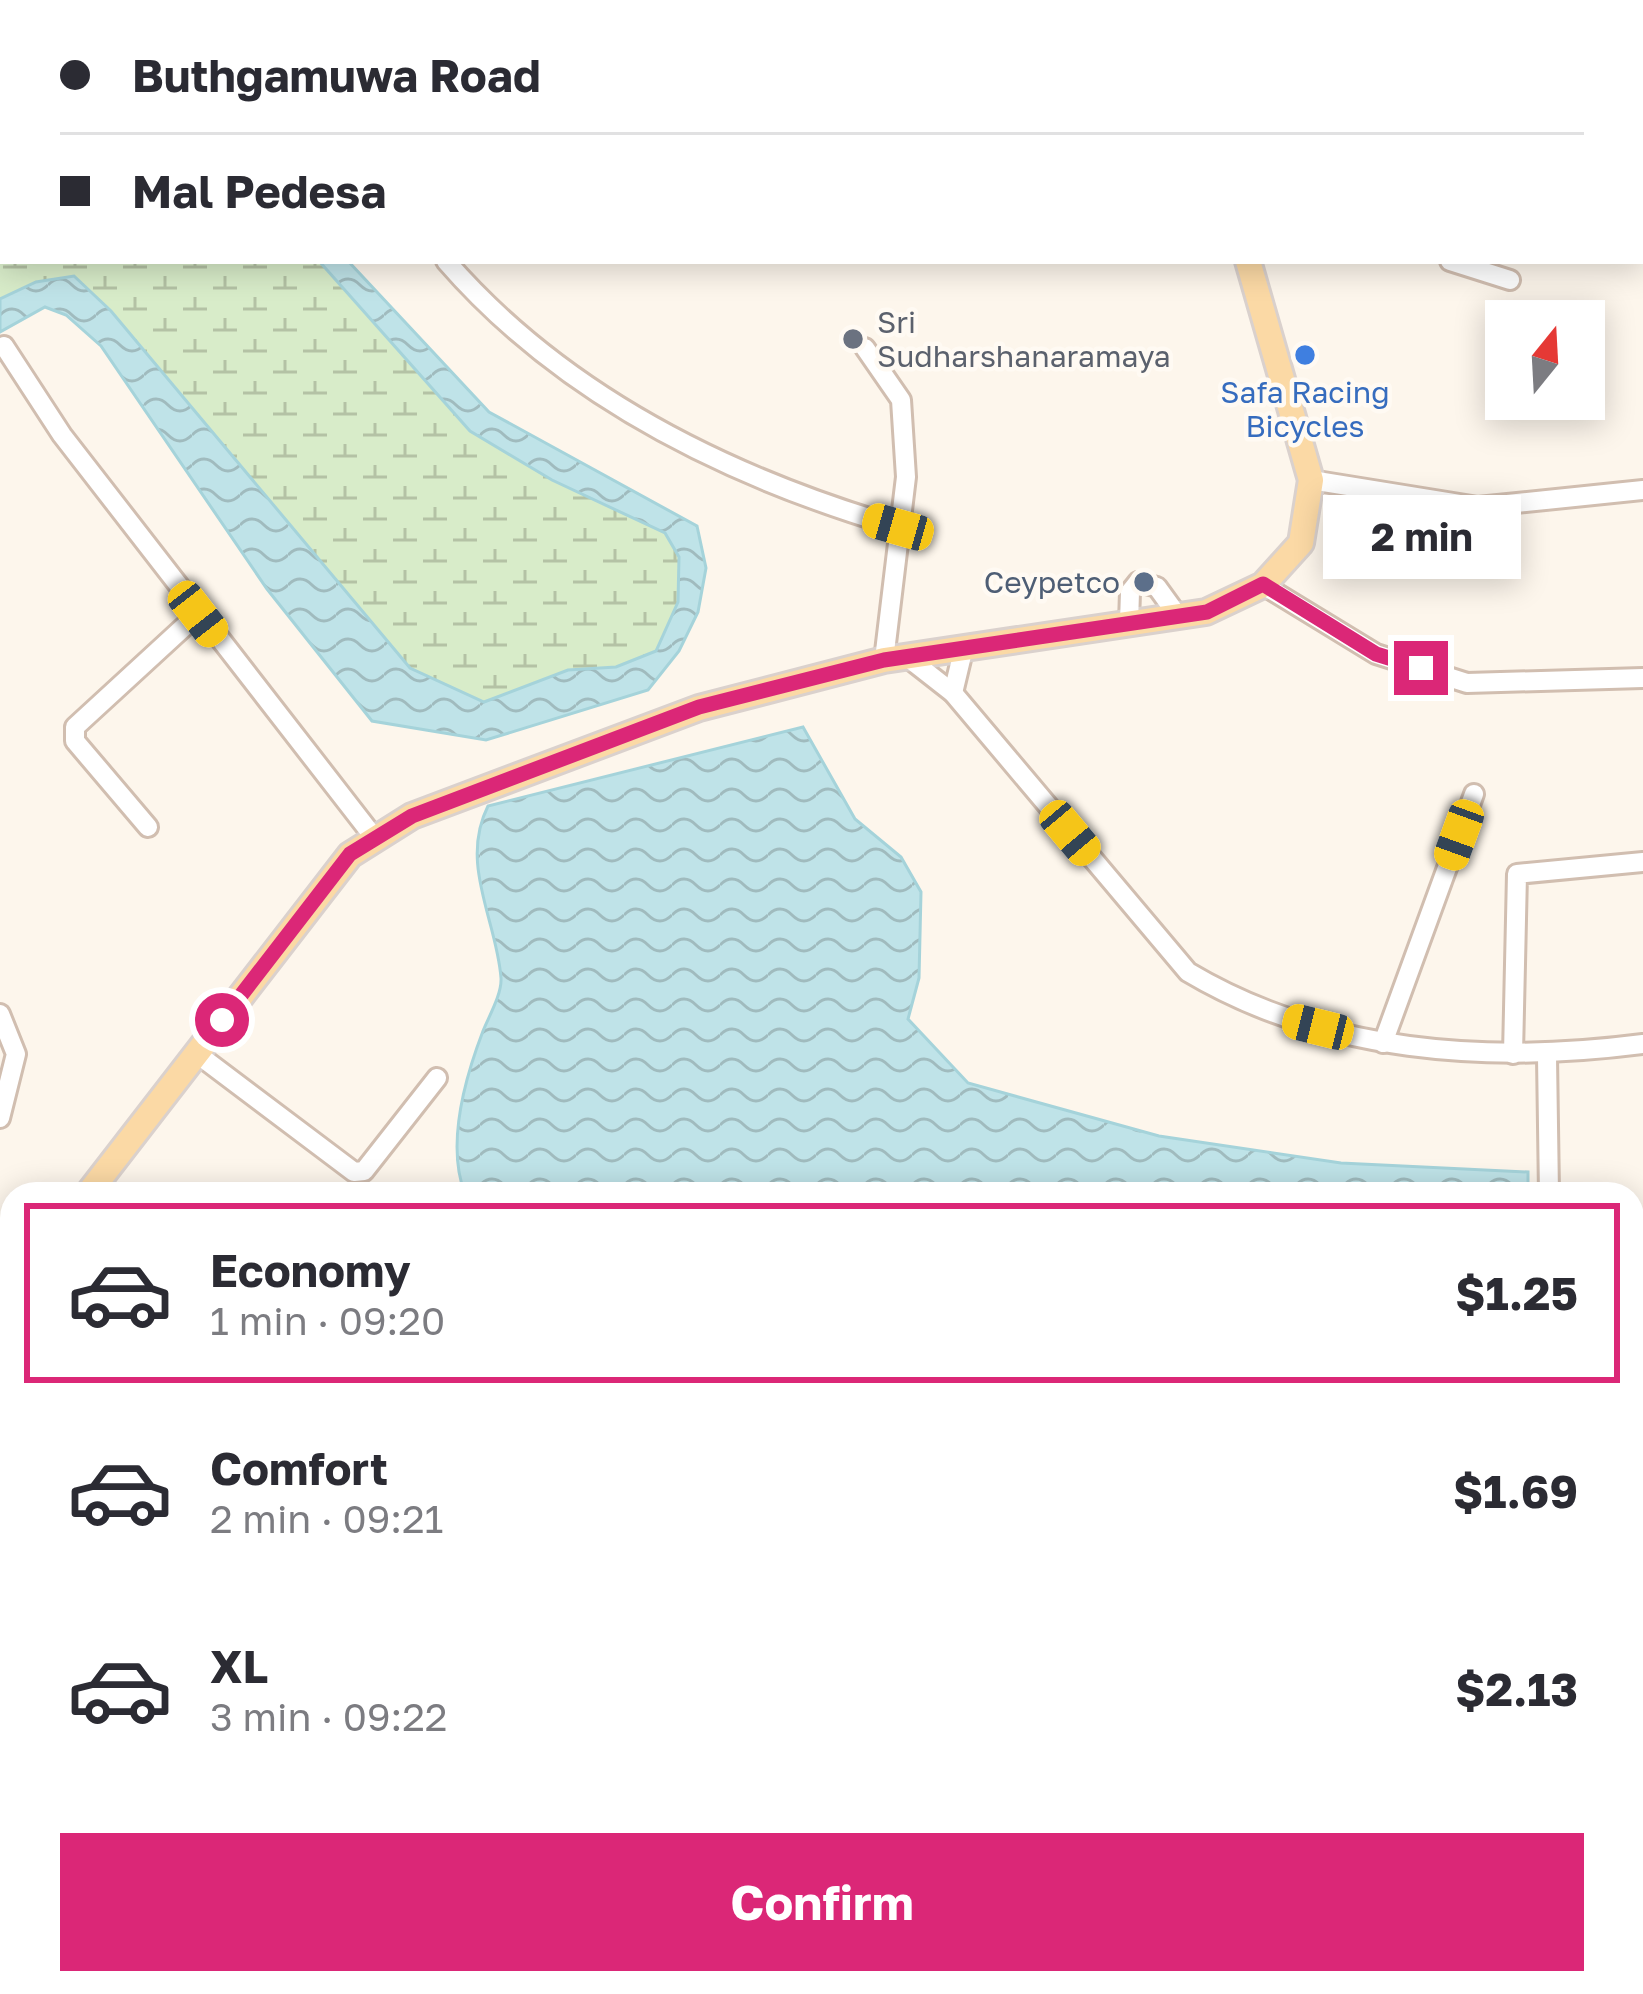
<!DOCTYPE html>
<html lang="en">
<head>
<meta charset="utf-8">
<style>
	:root { --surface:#fff; --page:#f7f7f7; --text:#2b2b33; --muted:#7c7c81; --line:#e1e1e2; --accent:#db2777 }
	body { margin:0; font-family:"Golos Text",sans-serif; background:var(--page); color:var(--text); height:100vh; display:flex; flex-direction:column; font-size:45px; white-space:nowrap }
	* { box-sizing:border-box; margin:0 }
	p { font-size:39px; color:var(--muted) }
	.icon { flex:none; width:66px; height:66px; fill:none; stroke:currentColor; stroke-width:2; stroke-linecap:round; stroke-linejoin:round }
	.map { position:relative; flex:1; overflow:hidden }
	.panel { position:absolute; left:0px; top:1182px; width:1644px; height:813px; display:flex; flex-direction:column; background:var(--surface); border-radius:36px 36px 0 0; box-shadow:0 6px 30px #0003 }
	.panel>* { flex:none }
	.banner { position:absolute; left:0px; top:0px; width:1644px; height:264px; box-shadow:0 6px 30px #0003; display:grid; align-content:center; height:264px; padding:0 60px; background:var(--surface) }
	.needle { width:78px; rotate:18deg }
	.tools { position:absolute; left:1485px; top:300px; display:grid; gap:24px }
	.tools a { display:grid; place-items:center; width:120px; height:120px; border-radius:0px; background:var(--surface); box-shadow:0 6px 30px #0003; font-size:60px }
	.end { position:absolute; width:54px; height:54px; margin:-27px; border:15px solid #db2777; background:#fff; box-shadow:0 0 0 6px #fff }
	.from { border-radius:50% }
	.bubble { position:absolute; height:84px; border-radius:0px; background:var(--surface); box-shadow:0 6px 30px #0003; font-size:39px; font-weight:700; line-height:84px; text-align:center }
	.car { position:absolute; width:36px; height:72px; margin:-36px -18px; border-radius:15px; box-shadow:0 0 9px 3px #0007; background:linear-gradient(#f5c518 24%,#345 0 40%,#f5c518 0 76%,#345 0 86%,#f5c518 0) }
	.banner b { display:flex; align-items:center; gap:42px; height:114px; font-size:45px }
	.banner b+b { border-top:3px solid var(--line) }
	.banner i { width:30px; height:30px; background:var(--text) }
	ul { padding:21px 0 0; list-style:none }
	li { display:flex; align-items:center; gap:36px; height:180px; margin:0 24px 18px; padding:0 36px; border:6px solid transparent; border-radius:0px }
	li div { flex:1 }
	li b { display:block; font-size:45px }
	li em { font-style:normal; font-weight:700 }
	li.selected { border-color:var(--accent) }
	li>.icon { width:108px; height:108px; stroke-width:1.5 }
	.cta { display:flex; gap:24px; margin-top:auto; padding:24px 60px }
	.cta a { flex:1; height:138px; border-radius:0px; background:var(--accent); color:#fff; font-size:48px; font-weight:700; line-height:138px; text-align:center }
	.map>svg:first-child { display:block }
	.wetland { fill:url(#wetland-marsh) }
	.water { fill:url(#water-waves); stroke:#a5d3da; stroke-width:3 }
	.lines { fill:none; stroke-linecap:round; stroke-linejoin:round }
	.canal { stroke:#bfe3e8; stroke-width:21 }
	.minor-casing { stroke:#d1beb0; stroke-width:24 }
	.major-casing { stroke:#dad1cd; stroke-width:30 }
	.minor { stroke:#fff; stroke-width:18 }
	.major { stroke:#fbd9a5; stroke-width:24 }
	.route { stroke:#db2777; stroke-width:15 }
	.worship-dot { fill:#6b7280; stroke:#fffaf3; stroke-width:4.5 }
	.shop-dot { fill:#3f7fe0; stroke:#fffaf3; stroke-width:4.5 }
	.service-dot { fill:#5c6f8a; stroke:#fffaf3; stroke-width:4.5 }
	.labels { text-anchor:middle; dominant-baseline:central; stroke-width:9; stroke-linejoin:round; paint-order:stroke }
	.worship-label { font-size:30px; fill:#5b616d; stroke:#fffaf3; text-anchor:start }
	.shop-label { font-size:30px; fill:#366cbe; stroke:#fffaf3 }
	.service-label { font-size:30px; fill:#4e5e75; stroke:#fffaf3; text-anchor:end }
</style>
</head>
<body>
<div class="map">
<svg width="1643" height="1994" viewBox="0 0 1643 1994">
	<defs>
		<pattern id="wetland-marsh" width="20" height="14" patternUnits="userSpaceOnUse" patternTransform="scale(3)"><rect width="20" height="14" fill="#d8ecc9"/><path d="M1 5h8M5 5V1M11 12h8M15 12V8" fill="none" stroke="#b4c2a5"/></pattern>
		<pattern id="water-waves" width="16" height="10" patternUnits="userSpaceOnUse" patternTransform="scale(3)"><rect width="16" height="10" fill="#bfe3e8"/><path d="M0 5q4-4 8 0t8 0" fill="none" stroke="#a0bbbe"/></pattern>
	</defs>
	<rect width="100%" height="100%" fill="#fdf6ec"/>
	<g class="wetland">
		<path d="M 0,0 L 260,0 L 3,3 L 3,261 L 319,261 L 470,431 L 552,480 L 665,533 L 679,557 L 678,602 L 656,651 L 616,667 L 568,670 L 484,702 L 410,668 L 111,311 L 75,276 L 36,282 L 0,299 Z"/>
		<path d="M 662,0 L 1014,0 L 1015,3 L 664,3 Z"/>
		<path d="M 1643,1266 L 1643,1401 L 1632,1402 L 1632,1271 Z"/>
		<path d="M 793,1983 L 1094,1983 L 1099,1994 L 799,1994 Z"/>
	</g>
	<g class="water">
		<path d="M 319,261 L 348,261 L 489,412 L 697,526 L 706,568 L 698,612 L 679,651 L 648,690 L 486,740 L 372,721 L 267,589 L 101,346 L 66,315 L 45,307 L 0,332 L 0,299 L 36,282 L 74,276 L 111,311 L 410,668 L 484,702 L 568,670 L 616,667 L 656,651 L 678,602 L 679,557 L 665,533 L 552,480 L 470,431 Z"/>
		<path d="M 803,727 L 855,819 L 901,857 L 921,892 L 919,978 L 908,1019 L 968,1083 L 1159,1136 L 1341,1163 L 1528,1172 L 1528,1194 L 465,1194 C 446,1145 465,1078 483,1031 C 489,1016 502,994 501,978 C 497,921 459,864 488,806 Z"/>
		<path d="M 711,1983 L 793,1983 L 799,1994 L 720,1994 Z"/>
		<path d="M 1094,1983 L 1169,1983 L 1173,1994 L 1099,1994 Z"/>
	</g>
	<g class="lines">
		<g class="canal">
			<path d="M 616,0 L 617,3"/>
			<path d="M 1043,0 L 1044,3"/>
			<path d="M 1327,1983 L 1332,1994"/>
		</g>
		<g class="minor-casing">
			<g id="minor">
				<path d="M 373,3 L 374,0"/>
				<path d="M 1184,3 L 1186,0"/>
				<path d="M 1641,179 L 1643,181"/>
				<path d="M 446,261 C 564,397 728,477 898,527"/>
				<path d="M 1450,261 L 1510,280"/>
				<path d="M 4,346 L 62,435 L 373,836"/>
				<path d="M 865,348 L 901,400 L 906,477 L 884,660"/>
				<path d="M 1311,480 L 1478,507 L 1643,490"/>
				<path d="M 1263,585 L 1376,654 L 1467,683 L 1643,678"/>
				<path d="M 1129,623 L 1130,592 L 1138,582 L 1157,587 L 1178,616"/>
				<path d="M 907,657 L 953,693 L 1188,972 C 1324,1053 1489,1064 1643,1044"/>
				<path d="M 953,693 L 964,647"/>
				<path d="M 148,827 L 75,741 L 75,727 L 198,614"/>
				<path d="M 0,1014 L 16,1054 L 0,1118"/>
				<path d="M 1383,1043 L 1474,794"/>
				<path d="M 196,1053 L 354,1172 L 364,1171 L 437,1078"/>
				<path d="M 1513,1054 L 1517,874 L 1643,862"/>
				<path d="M 1547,1057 L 1549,1194"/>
				<path d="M 0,1246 L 12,1267"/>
				<path d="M 1,1538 L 12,1593"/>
				<path d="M 1632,1606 L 1643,1605"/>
				<path d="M 0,1623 L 12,1608"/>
				<path d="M 0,1716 L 12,1716"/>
				<path d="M 1632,1899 L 1643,1909"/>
				<path d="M 0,1920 L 12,1902"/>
				<path d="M 238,1983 L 258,1994"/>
				<path d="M 662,1983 L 669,1994"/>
				<path d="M 1302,1983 L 1307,1994"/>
				<path d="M 1580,1983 L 1587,1994"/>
				<path d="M 115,1994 L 115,1983"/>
			</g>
		</g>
		<g class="major-casing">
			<g id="major">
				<path d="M 1162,0 L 1164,3"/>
				<path d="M 88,1194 L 350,855 L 412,816 L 699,708 L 884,660 L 1206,612 L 1263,585 L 1301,543 L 1311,480 L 1248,261"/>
				<path d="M 0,1307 L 12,1292"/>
			</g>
		</g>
		<use href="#minor" class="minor"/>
		<use href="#major" class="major"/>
	</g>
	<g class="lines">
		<path class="route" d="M 222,1020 L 350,854 L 412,816 L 699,707 L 884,660 L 1207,612 L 1263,584 L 1376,654 L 1421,668"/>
	</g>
	<circle class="worship-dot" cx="853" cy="339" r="12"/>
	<circle class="shop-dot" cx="1305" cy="355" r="12"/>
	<circle class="service-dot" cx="1144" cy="582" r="12"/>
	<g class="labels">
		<g class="worship-label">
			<text x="877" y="322">Sri<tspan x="877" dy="34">Sudharshanaramaya</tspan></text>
		</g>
		<g class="shop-label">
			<text x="1305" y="392">Safa Racing<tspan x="1305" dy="34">Bicycles</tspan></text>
		</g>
		<g class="service-label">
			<text x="1120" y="582">Ceypetco</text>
		</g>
	</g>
</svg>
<div class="tools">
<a><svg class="needle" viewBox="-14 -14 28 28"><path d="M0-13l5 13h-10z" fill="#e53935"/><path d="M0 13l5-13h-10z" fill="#7c7c81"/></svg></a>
</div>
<i class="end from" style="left:222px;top:1020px"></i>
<i class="end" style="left:1421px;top:668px"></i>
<div class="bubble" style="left:1323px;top:495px;width:198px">2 min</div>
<i class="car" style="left:898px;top:527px;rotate:286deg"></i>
<i class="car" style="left:198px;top:614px;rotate:142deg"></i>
<i class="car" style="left:1070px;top:833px;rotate:140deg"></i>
<i class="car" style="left:1459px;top:835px;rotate:200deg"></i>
<i class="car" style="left:1318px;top:1027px;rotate:284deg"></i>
<div class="banner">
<b><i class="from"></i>Buthgamuwa Road</b>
<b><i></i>Mal Pedesa</b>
</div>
<section class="panel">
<ul>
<li class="selected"><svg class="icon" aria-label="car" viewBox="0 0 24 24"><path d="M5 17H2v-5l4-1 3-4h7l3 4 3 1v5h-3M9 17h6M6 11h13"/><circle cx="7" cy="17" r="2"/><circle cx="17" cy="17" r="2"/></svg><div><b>Economy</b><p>1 min · 09:20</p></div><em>$1.25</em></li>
<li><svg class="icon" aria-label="car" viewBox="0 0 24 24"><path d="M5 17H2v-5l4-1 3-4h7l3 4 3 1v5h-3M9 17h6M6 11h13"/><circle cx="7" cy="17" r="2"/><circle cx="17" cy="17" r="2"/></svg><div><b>Comfort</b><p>2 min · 09:21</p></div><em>$1.69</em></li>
<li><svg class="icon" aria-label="car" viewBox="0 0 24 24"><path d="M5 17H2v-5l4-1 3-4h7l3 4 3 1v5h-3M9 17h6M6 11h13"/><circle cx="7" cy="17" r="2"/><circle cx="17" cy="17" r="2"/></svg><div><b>XL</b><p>3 min · 09:22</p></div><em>$2.13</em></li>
</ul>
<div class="cta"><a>Confirm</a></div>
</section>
</div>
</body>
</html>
